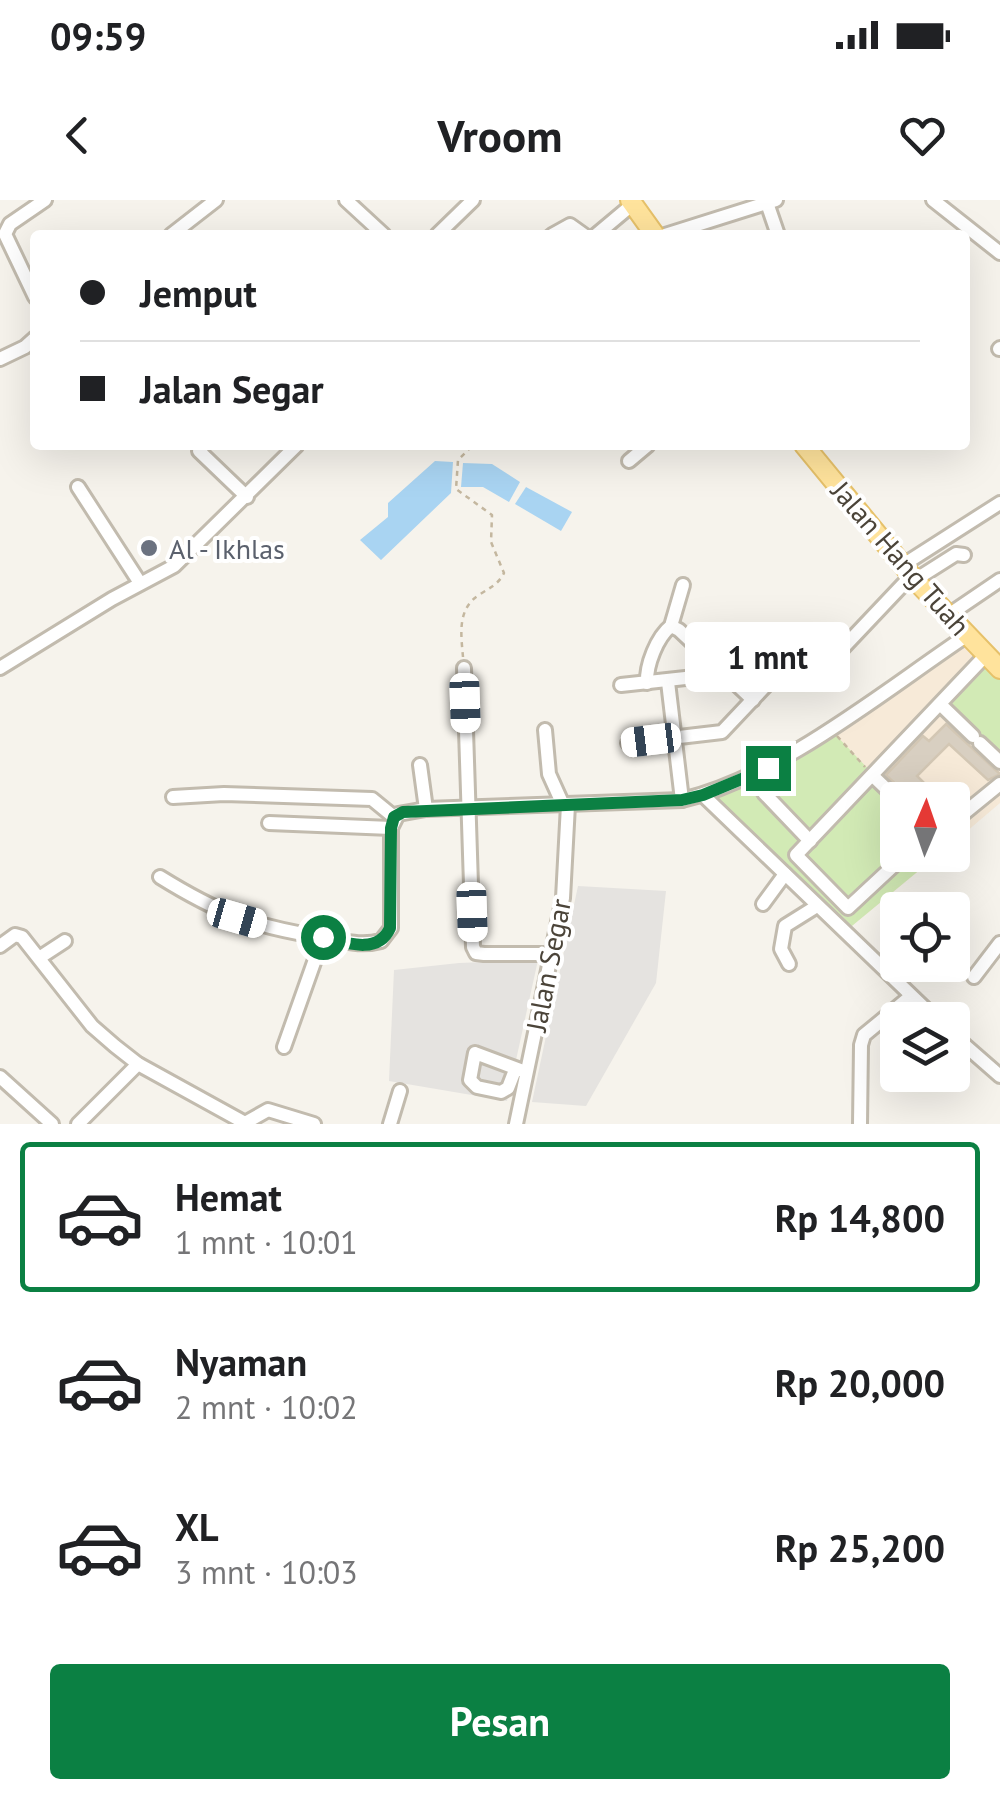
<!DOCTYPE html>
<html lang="id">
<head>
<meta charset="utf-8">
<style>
	:root { --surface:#fff; --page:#f6f6f6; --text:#202124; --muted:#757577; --line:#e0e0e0; --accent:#0b8043 }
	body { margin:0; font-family:"PT Sans",sans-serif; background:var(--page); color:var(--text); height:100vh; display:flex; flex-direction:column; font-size:38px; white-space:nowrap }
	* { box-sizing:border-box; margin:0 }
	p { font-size:32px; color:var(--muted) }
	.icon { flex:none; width:55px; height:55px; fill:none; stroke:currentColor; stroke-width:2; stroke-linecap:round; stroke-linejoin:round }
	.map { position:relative; height:924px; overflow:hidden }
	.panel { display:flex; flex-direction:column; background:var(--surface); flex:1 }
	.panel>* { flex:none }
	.banner { position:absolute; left:30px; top:30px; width:940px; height:220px; border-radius:10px; box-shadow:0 10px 40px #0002; display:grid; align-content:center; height:220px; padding:0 50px; background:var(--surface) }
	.needle { width:65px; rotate:2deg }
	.controls { position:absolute; left:880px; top:582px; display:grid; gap:20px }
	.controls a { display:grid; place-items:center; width:90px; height:90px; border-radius:10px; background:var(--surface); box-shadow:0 10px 40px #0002; font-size:50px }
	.end { position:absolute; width:45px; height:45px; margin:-22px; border:12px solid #0b8043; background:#fff; box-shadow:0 0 0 5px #fff }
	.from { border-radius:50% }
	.bubble { position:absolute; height:70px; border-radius:10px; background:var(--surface); box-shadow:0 10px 40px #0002; font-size:32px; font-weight:800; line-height:70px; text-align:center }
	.car { position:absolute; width:30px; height:60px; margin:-30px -15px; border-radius:12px; box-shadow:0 0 8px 2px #0007; background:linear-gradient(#fff 24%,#345 0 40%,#fff 0 76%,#345 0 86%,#fff 0) }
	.banner b { display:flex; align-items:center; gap:35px; height:95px; font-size:38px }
	.banner b+b { border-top:2px solid var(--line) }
	.banner i { width:25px; height:25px; background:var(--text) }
	ul { padding:18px 0 0; list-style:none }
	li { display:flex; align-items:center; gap:30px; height:150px; margin:0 20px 15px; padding:0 30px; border:5px solid transparent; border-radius:10px }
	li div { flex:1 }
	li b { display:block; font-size:38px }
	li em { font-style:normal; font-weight:800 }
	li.active { border-color:var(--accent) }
	li>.icon { width:90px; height:90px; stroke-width:1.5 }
	.action { display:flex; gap:20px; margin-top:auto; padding:20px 50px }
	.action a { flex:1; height:115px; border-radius:10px; background:var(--accent); color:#fff; font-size:40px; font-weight:800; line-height:115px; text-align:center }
	.status { display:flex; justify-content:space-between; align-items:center; height:70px; padding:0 50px; background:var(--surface); direction:ltr }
	.status svg { height:28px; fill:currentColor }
	header { display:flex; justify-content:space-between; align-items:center; height:130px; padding:0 50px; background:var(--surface); font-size:45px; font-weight:800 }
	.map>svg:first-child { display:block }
	.commercial { fill:#f7ead8 }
	.green { fill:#d2eab5 }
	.parking { fill:#e5e3e0 }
	.water { fill:#a9d4f2 }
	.building { fill:#d8cfc1; stroke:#d3c7b4; stroke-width:2.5 }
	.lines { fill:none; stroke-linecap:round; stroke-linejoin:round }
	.minor-casing { stroke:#c2bbae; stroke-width:18 }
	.major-casing { stroke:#e6c16a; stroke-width:22 }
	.path { stroke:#c4b79f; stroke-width:2.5; stroke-dasharray:5 5; stroke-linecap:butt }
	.minor { stroke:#fff; stroke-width:12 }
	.major { stroke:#ffe39c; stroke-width:18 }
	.route { stroke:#0b8043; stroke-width:12 }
	.worship-dot { fill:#6b7280; stroke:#fff; stroke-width:4 }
	.labels { text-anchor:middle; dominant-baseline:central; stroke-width:8; stroke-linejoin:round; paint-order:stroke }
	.worship-label { font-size:28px; fill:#5b616d; stroke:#fff; text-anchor:start }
	.street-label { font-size:28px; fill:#4b4439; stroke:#fff }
</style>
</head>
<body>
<div class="status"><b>09:59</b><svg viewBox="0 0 49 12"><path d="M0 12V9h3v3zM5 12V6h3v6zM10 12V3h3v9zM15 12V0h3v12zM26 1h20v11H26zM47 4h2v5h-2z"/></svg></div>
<header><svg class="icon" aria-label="back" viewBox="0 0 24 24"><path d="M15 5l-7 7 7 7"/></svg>Vroom<svg class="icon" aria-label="heart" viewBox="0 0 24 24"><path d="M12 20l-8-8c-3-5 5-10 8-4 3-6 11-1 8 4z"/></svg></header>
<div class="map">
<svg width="1000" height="924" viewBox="0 0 1000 924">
	<rect width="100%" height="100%" fill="#f6f3ec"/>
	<path class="commercial" d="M 965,440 L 1000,474 L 1000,603 L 953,643 L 952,600 L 898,600 L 898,655 L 938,655 L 847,730 L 769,570 Z"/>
	<g class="green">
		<path d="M 983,458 L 1000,474 L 1000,562 L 977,534 L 941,505 Z"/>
		<path d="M 831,530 L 898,600 L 897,607 L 891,613 L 897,620 L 898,655 L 911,655 L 928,663 L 847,730 L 708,596 Z"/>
	</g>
	<g class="parking">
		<path d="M 578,686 L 666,691 L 656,783 L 586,906 L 532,902 Z"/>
		<path d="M 538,760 L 507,901 L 389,881 L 394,770 L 459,763 Z"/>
	</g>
	<g class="water">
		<path d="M 435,261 L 453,262 L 451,293 L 381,360 L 360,340 L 388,317 L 388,303 Z"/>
		<path d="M 463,263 L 492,264 L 520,282 L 509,302 L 483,287 L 461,287 Z"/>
		<path d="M 526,287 L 572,312 L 561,331 L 515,304 Z"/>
	</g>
	<path class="building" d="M 946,524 L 1000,574 L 988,580 L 949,544 L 917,576 L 933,592 L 938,587 L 945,594 L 942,600 L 908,600 L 905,593 L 886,575 L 923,536 L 929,541 Z"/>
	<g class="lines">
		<g class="minor-casing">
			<g id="minor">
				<path d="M 346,0 L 384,35"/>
				<path d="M 933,0 L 1000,53"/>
				<path d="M 767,3 L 778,35"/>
				<path d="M 171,35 L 216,0"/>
				<path d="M 437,35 L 473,0"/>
				<path d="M 552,35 L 570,25 L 584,35"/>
				<path d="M 596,35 L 633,4"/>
				<path d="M 665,35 L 776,0"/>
				<path d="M 35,97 L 5,34 L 10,24 L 45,0"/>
				<path d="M 999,149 L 1000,148"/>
				<path d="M 0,159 L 25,147 L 35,138"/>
				<path d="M 204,245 L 199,251 L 247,297"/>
				<path d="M 629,261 L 648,245"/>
				<path d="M 78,287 L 140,383"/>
				<path d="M 903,365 L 1000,303"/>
				<path d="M 915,380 L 956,354 L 964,355"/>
				<path d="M 947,416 L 1000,380"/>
				<path d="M 671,426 L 679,430 L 753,500"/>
				<path d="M 837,461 L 841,450 L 911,376"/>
				<path d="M 0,468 L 112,399 L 174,366 L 297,245"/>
				<path d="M 464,468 L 473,747 L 476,753 L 484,754 L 550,754"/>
				<path d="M 668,482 L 682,600"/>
				<path d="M 647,483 C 646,465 657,437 671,426 L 683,385"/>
				<path d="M 621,485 L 713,475 L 719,471"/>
				<path d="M 941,505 L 973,536"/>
				<path d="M 545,530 L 549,574 L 563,605"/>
				<path d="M 628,543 L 722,532 L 789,461"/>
				<path d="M 980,543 L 1000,562"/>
				<path d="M 420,565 L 426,609"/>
				<path d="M 873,576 L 898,600"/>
				<path d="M 764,593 L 810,641"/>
				<path d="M 703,595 L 937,820"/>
				<path d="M 173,597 L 224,594 L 372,599 L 394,617"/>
				<path d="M 269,623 L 391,628"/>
				<path d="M 952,623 L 1000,584"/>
				<path d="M 905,655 L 848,708 L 796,655 L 986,455"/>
				<path d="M 160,677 C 218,713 252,726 320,737 C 342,740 359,747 381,741 L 391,728 L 391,628 L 398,614 L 426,609 L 682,600 C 781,576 881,493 966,436"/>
				<path d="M 763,704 L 785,674"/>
				<path d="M 0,746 L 15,735 L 22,737 L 92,826 L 115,846 L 138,864 L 245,923 L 268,910 L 314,924"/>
				<path d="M 39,758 L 65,741"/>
				<path d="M 789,764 L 781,749 L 785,726 L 817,706"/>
				<path d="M 974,777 L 1000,743"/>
				<path d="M 952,834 L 1000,876"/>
				<path d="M 284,847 L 323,737"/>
				<path d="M 515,870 L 508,888 L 501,892 L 477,887 L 470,880 L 475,853 L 526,872"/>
				<path d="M 0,877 L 52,924"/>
				<path d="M 78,924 L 138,864"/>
				<path d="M 390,924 L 400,891"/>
				<path d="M 516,924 L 563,698 L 568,605"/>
				<path d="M 860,924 L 861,845 L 864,835 L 910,797"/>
			</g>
		</g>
		<g class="major-casing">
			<g id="major">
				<path d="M 630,0 L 655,35"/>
				<path d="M 804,245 L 915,380 L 1000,469"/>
			</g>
		</g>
		<g class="path">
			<path d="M 463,457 C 461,434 457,409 479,395 C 489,388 498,385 504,373 L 491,342 L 492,315 L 456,289 L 458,260 L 473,245"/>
			<path d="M 837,536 L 865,567"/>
		</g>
		<use href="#minor" class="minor"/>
		<use href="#major" class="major"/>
	</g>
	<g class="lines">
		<path class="route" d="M 323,737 C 346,743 378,755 390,728 L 391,628 L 394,617 L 403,612 L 682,600 L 703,595 L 768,568"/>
	</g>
	<circle class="worship-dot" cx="149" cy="348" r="10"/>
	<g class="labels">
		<g class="worship-label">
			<text x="169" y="348">Al - Ikhlas</text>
		</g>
		<g class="street-label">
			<text transform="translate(901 358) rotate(49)">Jalan Hang Tuah</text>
			<text transform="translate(548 765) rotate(-79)">Jalan Segar</text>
		</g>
	</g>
</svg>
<div class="controls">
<a><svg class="needle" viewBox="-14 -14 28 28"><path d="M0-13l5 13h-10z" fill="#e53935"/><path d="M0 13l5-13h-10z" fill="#757577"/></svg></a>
<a><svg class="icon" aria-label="locate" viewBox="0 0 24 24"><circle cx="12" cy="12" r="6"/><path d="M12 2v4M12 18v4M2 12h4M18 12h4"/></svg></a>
<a><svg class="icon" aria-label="layers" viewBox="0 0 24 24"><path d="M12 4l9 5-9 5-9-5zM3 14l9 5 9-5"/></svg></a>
</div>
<i class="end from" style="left:323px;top:737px"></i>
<i class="end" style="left:768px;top:568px"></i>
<div class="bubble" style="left:685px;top:422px;width:165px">1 mnt</div>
<i class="car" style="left:465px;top:503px;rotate:178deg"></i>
<i class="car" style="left:651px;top:540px;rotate:263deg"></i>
<i class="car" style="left:472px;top:712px;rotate:178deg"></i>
<i class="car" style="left:237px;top:718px;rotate:106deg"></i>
<div class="banner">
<b><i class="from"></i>Jemput</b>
<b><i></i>Jalan Segar</b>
</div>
</div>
<section class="panel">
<ul>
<li class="active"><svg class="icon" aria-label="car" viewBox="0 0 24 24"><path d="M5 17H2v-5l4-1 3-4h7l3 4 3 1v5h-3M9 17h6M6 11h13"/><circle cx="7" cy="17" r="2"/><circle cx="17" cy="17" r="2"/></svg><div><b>Hemat</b><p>1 mnt · 10:01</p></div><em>Rp 14,800</em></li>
<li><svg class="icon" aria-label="car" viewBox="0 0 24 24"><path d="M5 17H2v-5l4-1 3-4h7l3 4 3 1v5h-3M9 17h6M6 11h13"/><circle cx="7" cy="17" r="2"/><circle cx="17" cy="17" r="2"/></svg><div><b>Nyaman</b><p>2 mnt · 10:02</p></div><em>Rp 20,000</em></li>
<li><svg class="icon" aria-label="car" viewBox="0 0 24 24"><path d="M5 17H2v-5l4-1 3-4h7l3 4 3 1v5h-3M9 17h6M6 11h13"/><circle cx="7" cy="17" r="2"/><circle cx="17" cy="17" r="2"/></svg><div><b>XL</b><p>3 mnt · 10:03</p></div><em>Rp 25,200</em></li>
</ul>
<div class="action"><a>Pesan</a></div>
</section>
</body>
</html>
